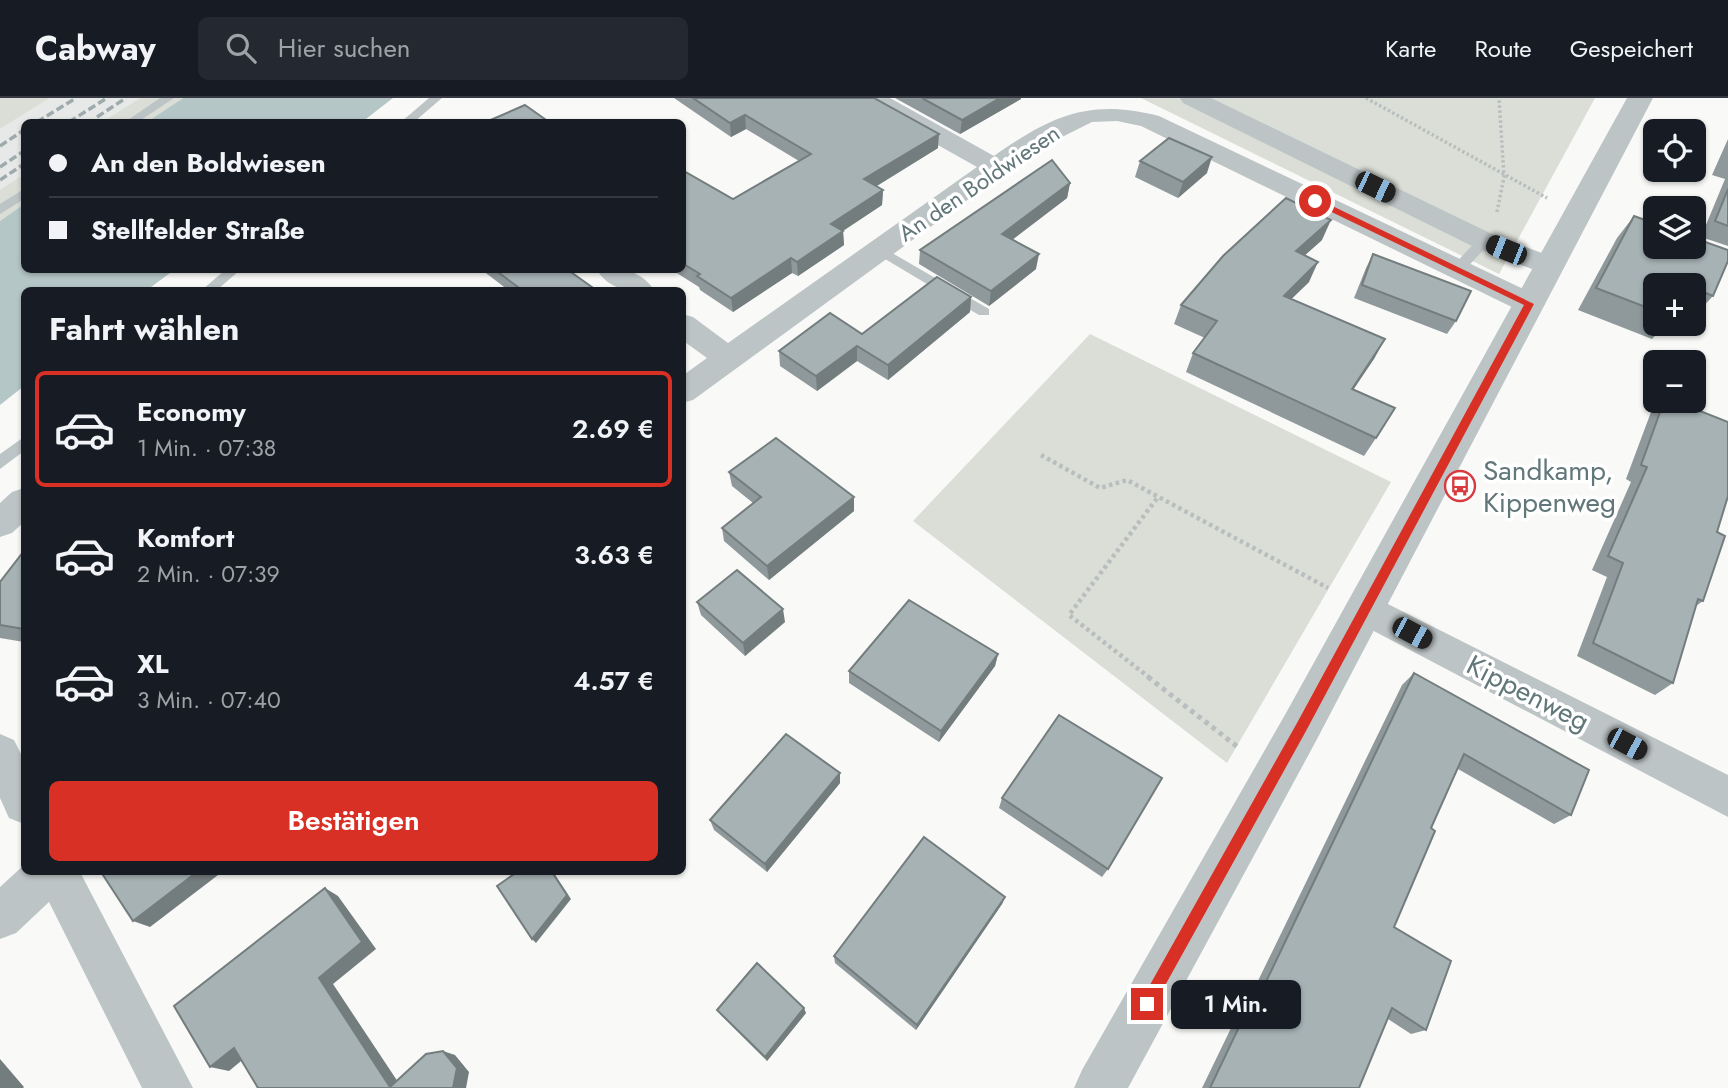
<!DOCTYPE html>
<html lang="de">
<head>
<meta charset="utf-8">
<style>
	:root { --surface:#171b24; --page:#242831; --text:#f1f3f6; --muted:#9ea1a6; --line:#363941; --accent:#d93025 }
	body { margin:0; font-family:Jost,sans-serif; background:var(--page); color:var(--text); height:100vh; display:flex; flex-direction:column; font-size:26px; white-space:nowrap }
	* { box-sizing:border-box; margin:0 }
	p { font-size:23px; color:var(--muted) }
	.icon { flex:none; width:38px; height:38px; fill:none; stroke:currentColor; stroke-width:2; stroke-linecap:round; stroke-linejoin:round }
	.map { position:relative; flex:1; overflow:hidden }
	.panel { position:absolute; left:21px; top:189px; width:665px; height:588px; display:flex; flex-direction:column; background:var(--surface); border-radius:10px; box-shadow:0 2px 5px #0004 }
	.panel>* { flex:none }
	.hud { position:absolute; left:21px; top:21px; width:665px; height:154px; border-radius:10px; box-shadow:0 2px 5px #0004; display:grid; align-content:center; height:154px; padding:0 28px; background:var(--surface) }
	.fabs { position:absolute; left:1643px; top:21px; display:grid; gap:14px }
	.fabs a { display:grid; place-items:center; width:63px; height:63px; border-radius:10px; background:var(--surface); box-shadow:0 2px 5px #0004; font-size:35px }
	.end { position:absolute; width:32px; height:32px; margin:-16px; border:9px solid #d93025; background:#fff; box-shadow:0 0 0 4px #fff }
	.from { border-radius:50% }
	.bubble { position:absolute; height:49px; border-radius:10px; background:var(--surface); box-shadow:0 2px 5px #0004; font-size:23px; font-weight:600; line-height:49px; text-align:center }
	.car { position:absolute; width:21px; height:42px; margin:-21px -10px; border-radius:9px; box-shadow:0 0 5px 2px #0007; background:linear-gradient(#222 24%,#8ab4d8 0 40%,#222 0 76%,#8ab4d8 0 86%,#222 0) }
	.hud b { display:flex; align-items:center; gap:24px; height:66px; font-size:26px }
	.hud b+b { border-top:2px solid var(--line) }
	.hud i { width:18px; height:18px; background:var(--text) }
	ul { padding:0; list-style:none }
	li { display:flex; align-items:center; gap:21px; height:116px; margin:0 14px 10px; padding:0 14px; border:4px solid transparent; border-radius:10px }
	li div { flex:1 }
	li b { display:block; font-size:26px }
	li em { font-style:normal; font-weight:600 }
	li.current { border-color:var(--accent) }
	li>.icon { width:63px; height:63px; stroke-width:1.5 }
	h2 { padding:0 28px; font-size:32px; line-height:84px }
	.primary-button { display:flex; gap:14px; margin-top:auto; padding:14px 28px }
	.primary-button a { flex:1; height:80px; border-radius:10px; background:var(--accent); color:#fff; font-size:28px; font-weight:600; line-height:80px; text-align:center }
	header { display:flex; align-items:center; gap:42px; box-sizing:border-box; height:98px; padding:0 35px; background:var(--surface); border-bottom:2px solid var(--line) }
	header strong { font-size:33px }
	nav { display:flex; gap:38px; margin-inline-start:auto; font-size:24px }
	.search { width:490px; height:63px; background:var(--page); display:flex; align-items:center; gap:18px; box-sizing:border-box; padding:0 24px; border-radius:10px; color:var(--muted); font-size:26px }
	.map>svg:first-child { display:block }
	.built { fill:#e7e9e8 }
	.green { fill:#dbded7 }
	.water { fill:#b5c6c6 }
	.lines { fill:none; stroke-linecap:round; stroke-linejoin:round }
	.path-far2 { stroke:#b8bdbe; stroke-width:3.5; stroke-dasharray:2.5 2.5; stroke-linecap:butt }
	.path-far1 { stroke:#b8bdbe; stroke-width:4.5; stroke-dasharray:3.5 3.5; stroke-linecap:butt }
	.path { stroke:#b8bdbe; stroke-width:5; stroke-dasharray:4.5 4.5; stroke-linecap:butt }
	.service { fill:#bdc4c5; fill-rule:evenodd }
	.minor { fill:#bdc4c5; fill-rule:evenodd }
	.tertiary { fill:#bdc4c5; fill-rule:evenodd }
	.rail { stroke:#9faaac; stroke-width:3.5; stroke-dasharray:8 3.5; stroke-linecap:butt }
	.wall { fill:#8f999b }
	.shaded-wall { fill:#747d7e }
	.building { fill:#a6b2b4; stroke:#747d7e; stroke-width:2 }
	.route { fill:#d93025 }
	.labels { text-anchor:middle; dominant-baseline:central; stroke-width:7; stroke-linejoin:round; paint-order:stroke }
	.far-street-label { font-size:23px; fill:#62777a; stroke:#fff }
	.poi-label { font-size:28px; fill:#62777a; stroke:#fff; text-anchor:start }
	.street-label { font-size:28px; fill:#62777a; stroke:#fff }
</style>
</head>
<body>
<header>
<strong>Cabway</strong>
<div class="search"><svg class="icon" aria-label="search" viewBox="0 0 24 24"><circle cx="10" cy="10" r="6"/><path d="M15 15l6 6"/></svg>Hier suchen</div>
<nav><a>Karte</a><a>Route</a><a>Gespeichert</a></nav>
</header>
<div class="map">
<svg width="1728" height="990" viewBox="0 0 1728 990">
	<rect width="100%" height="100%" fill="#f9f9f8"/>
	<path class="built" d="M 50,0 L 140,0 L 102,24 L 24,24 L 24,76 L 0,92 L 0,31 Z"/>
	<g class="green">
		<path d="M 0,0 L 50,0 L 0,31 Z"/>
		<path d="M 140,0 L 183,0 L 147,24 L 102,24 Z"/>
		<path d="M 1141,0 L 1595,0 L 1499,176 Z"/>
		<path d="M 24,76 L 24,106 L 0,123 L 0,92 Z"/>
		<path d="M 1090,236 L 1391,384 L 1227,665 L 913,423 Z"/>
	</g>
	<g class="water">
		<path d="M 183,0 L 393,0 L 362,24 L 147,24 Z"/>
		<path d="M 24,106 L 24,172 L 174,172 L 147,192 L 24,192 L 24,288 L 0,307 L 0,123 Z"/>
	</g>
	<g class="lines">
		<g class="path-far2">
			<path d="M 1366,0 L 1547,100"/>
			<path d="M 1497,114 L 1504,79 L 1499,0"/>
		</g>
		<g class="path-far1">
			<path d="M 1041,357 L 1100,390 L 1127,382 L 1328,490"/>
			<path d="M 1150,580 L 1069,517 L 1158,399"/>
		</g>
		<path class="path" d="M 1148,579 L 1239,650"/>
		<g class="service">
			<path d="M 160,0 L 174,0 L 138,24 L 125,24 Z"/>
			<path d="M 429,0 L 442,0 L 414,24 L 401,24 Z"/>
			<path d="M 24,91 L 24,101 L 0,116 L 0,106 Z"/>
			<path d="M 1484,139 L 1491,143 L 1489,146 L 1462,175 L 1452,175 L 1452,169 L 1479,140 Z"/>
			<path d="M 880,148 L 989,211 L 989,217 L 979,217 L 875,155 L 875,149 Z"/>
			<path d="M 225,172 L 240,172 L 217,192 L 202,192 Z"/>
			<path d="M 24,339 L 24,353 L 0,371 L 0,356 Z"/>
		</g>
		<g class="minor">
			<path d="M 860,0 L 890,0 L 994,58 C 1051,18 1089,0 1159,18 L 1540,199 L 1545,206 L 1540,213 L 1530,216 L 1520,213 L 1141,28 L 1117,23 L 1092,24 L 1036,52 L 693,302 L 682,305 L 682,278 L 707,260 L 682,242 L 682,216 L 693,219 L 728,245 L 977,69 L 863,5 Z"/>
			<path d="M 1180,0 L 1211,0 L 1494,137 L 1560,162 L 1564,169 L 1560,176 L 1550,178 L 1474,149 L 1183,5 Z"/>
			<path d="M 597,172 C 619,170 640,171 654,192 C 631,194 610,193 597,172 Z"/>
			<path d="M 24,390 L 24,424 L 12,435 L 0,439 L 0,405 L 12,394 Z"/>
			<path d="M 1364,494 L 1728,677 L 1728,719 L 1351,521 L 1345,510 L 1351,499 Z"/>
			<path d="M 0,636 L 14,642 L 24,662 L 24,726 L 9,720 L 0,700 Z"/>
			<path d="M 24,767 L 24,774 L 80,774 L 193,990 L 142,990 L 49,804 L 16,835 L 0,841 L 0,789 Z"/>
		</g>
		<path class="tertiary" d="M 1627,0 L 1653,0 L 1316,643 L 1128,990 L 1074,990 L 1082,972 L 1286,615 Z"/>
		<g class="rail">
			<path d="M 97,19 L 126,0"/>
			<path d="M 37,24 L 76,0"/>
			<path d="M 69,24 L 107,0"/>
			<path d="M 0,48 L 24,32"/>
			<path d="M 0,69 L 24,53"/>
			<path d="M 0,82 L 24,66"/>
		</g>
	</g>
	<g class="wall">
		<path d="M 674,0 L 874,0 L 938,50 L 876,88 L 883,92 L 882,107 L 843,133 L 844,147 L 798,178 L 792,175 L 733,214 L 700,192 L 699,189 L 672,172 L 682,172 L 682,72 L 733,101 L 799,63 L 746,31 L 731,39 Z"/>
		<path d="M 895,0 L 1021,0 L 1021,1 L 960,36 Z"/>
		<path d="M 1728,41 L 1728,148 L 1701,139 L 1725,81 L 1712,77 Z"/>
		<path d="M 1140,63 L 1207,75 L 1178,100 L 1135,79 Z"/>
		<path d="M 1070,85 L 1067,100 L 1012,142 L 1036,171 L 989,208 L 919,166 L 920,152 Z"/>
		<path d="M 1634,118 L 1713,198 L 1694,218 L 1694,187 L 1656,187 L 1656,226 L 1666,226 L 1652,241 L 1578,212 L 1617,140 Z"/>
		<path d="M 1322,142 L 1304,158 L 1309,184 L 1291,201 L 1385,241 L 1353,291 L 1376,340 L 1364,358 L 1186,274 L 1193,255 L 1205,240 L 1174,226 L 1181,207 Z"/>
		<path d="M 1373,156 L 1456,223 L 1447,236 L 1354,200 L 1366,170 Z"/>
		<path d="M 482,172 L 568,172 L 596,192 L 508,192 Z"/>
		<path d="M 971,199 L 970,214 L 888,282 L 857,263 L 817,293 L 780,268 L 779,253 L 862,236 Z"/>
		<path d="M 1662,303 L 1675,303 L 1717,434 L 1703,503 L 1696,508 L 1673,585 L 1655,597 L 1577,558 L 1607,479 L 1592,472 L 1631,384 L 1626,381 L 1651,314 Z"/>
		<path d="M 729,374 L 854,413 L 769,482 L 724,443 L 722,430 L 753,405 L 732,388 Z"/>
		<path d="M 24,453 L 24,544 L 0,540 L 0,484 Z"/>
		<path d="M 697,504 L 785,524 L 745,558 L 701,517 Z"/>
		<path d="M 998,556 L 995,568 L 939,644 L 849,585 L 849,573 Z"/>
		<path d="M 1414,575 L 1571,717 L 1554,726 L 1458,671 L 1431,730 L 1394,829 L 1426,932 L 1411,936 L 1388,921 L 1359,990 L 1202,990 L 1248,895 L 1254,891 L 1402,587 Z"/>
		<path d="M 840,685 L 767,774 L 714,732 L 710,722 Z"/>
		<path d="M 1002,700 L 1108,771 L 1102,779 L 999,710 Z"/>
		<path d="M 1005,799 L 1002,806 L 916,932 L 835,865 L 834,858 Z"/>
		<path d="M 717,912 L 806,915 L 767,963 L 721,917 Z"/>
	</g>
	<g class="shaded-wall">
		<path d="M 1000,0 L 1021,0 L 1021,1 L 960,36 L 962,22 Z"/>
		<path d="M 745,17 L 746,31 L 731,39 L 730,25 Z"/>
		<path d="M 939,36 L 938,50 L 864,96 L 864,81 Z"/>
		<path d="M 1212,59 L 1207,75 L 1178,100 L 1183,84 Z"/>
		<path d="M 1070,85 L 1067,100 L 1000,151 L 1002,136 Z"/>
		<path d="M 883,92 L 882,107 L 832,140 L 831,126 Z"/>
		<path d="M 1331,122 L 1322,142 L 1287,173 L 1296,153 Z"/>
		<path d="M 843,133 L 844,147 L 798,178 L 797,164 Z"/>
		<path d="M 1039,156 L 1036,171 L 989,208 L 991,193 Z"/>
		<path d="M 791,160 L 792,175 L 733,214 L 731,200 Z"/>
		<path d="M 1318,164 L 1309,184 L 1275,217 L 1284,198 Z"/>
		<path d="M 971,199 L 970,214 L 888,282 L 888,267 Z"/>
		<path d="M 1385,241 L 1374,261 L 1341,310 L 1352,291 Z"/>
		<path d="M 857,248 L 857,263 L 817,293 L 816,278 Z"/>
		<path d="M 854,399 L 854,413 L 769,482 L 767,468 Z"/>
		<path d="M 783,511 L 785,524 L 745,558 L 743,545 Z"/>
		<path d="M 998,556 L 995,568 L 939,644 L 941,633 Z"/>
		<path d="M 840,675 L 840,685 L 767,774 L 765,766 Z"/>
		<path d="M 197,774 L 222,774 L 150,829 L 133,823 Z"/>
		<path d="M 552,774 L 553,774 L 571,801 L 536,845 L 532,841 Z"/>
		<path d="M 325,790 L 338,798 L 376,851 L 333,886 L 402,990 L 390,989 L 319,880 Z"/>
		<path d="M 1005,799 L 1002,806 L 916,932 L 917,927 Z"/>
		<path d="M 804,910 L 806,915 L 767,963 L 765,959 Z"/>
		<path d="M 234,950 L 252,954 L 229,973 L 210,969 Z"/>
		<path d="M 443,953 L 455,957 L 469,974 L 466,990 L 453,990 Z"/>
		<path d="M 0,961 L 24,989 L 23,990 L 0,990 Z"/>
	</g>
	<g class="building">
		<path d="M 693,0 L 874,0 L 939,36 L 864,81 L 883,92 L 831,126 L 843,133 L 797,164 L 791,160 L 731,200 L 697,178 L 700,176 L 682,165 L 682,72 L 733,101 L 811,56 L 745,17 L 730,25 Z"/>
		<path d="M 922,0 L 1000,0 L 962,22 Z"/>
		<path d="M 525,7 L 549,24 L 486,24 Z"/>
		<path d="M 1169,40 L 1212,59 L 1183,84 L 1140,63 Z"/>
		<path d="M 1052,62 L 1070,85 L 1002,136 L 1039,156 L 991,193 L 920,152 Z"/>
		<path d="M 1728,91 L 1728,128 L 1715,123 Z"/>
		<path d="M 1286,100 L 1331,122 L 1296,153 L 1318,164 L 1284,198 L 1385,241 L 1352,291 L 1395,310 L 1376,340 L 1193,255 L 1217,223 L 1181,207 L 1223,158 Z"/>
		<path d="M 1634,118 L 1656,126 L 1656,149 L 1694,149 L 1694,140 L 1728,152 L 1728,163 L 1713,198 L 1694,190 L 1694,187 L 1656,187 L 1656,213 L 1596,190 Z"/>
		<path d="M 1373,156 L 1471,193 L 1456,223 L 1362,187 Z"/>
		<path d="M 495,172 L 568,172 L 596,192 L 522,192 Z"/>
		<path d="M 937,179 L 971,199 L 888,267 L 857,248 L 816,278 L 779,253 L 830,215 L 862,236 Z"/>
		<path d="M 1664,303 L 1675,303 L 1728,324 L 1728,398 L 1717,434 L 1725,438 L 1703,503 L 1698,501 L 1673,585 L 1593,545 L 1623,465 L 1608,458 L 1647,369 L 1641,367 Z"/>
		<path d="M 776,340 L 854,399 L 767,468 L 722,430 L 761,399 L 729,374 Z"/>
		<path d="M 24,453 L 24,531 L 0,527 L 0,484 Z"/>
		<path d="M 737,472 L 783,511 L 743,545 L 697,504 Z"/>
		<path d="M 909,502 L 998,556 L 941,633 L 849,573 Z"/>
		<path d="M 1414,575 L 1589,672 L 1571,717 L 1464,656 L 1431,730 L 1435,733 L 1394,829 L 1451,863 L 1426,932 L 1392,910 L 1359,990 L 1210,990 L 1258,889 L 1262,892 Z"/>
		<path d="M 1059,617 L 1162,680 L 1108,771 L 1002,700 Z"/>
		<path d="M 786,636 L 840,675 L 765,766 L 710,722 Z"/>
		<path d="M 924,739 L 1005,799 L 917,927 L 834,858 Z"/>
		<path d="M 101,774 L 197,774 L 133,823 Z"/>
		<path d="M 517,774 L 552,774 L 567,797 L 532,841 L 497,788 Z"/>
		<path d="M 325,790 L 362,844 L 319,880 L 390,989 L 426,956 L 443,953 L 457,970 L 453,990 L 258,990 L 234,950 L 210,969 L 174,908 Z"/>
		<path d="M 757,865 L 804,910 L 765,959 L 717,912 Z"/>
	</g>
	<path class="route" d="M 1313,101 L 1318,101 L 1534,206 L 1306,633 L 1152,911 L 1147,913 L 1142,911 L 1140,906 L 1142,901 L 1297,625 L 1524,207 L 1313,105 Z"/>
	<defs>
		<g id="bus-ring" transform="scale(1.575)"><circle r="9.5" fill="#fff" stroke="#d83a40" stroke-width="1.5"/><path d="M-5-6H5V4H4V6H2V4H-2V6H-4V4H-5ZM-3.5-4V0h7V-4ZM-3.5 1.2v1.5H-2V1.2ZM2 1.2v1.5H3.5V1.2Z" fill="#d83a40"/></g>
	</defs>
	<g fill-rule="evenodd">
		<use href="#bus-ring" x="1460" y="388"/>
	</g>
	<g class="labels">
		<g class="far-street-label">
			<text transform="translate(979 85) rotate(-34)">An den Boldwiesen</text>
		</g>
		<g class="poi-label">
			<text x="1483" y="372">Sandkamp,<tspan x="1483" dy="32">Kippenweg</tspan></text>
		</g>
		<g class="street-label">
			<text transform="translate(1528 595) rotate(27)">Kippenweg</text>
		</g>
	</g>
</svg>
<div class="fabs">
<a><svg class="icon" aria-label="locate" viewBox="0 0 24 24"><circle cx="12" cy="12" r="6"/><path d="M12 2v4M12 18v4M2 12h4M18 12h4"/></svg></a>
<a><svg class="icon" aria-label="layers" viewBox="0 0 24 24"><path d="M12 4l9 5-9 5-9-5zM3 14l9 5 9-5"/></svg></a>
<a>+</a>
<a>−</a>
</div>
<i class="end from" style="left:1315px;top:103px"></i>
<i class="end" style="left:1147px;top:906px"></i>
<div class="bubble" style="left:1171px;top:882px;width:130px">1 Min.</div>
<i class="car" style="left:1375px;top:89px;rotate:116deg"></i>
<i class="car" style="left:1506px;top:152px;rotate:292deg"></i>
<i class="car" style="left:1412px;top:535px;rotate:118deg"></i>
<i class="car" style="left:1627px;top:646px;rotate:118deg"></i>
<div class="hud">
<b><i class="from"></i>An den Boldwiesen</b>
<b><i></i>Stellfelder Straße</b>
</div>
<section class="panel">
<h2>Fahrt wählen</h2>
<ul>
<li class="current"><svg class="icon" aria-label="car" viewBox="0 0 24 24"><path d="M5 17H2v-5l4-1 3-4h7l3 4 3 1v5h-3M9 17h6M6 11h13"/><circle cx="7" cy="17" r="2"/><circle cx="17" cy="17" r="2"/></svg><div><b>Economy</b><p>1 Min. · 07:38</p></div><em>2.69 €</em></li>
<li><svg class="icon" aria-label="car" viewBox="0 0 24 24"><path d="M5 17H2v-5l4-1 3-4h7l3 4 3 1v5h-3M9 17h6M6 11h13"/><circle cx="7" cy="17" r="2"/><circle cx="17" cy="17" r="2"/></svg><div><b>Komfort</b><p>2 Min. · 07:39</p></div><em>3.63 €</em></li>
<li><svg class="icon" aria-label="car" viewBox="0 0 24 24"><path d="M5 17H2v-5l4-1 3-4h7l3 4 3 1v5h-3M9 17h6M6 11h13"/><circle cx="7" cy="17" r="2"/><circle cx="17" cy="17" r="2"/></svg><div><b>XL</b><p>3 Min. · 07:40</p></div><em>4.57 €</em></li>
</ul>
<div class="primary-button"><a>Bestätigen</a></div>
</section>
</div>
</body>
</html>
